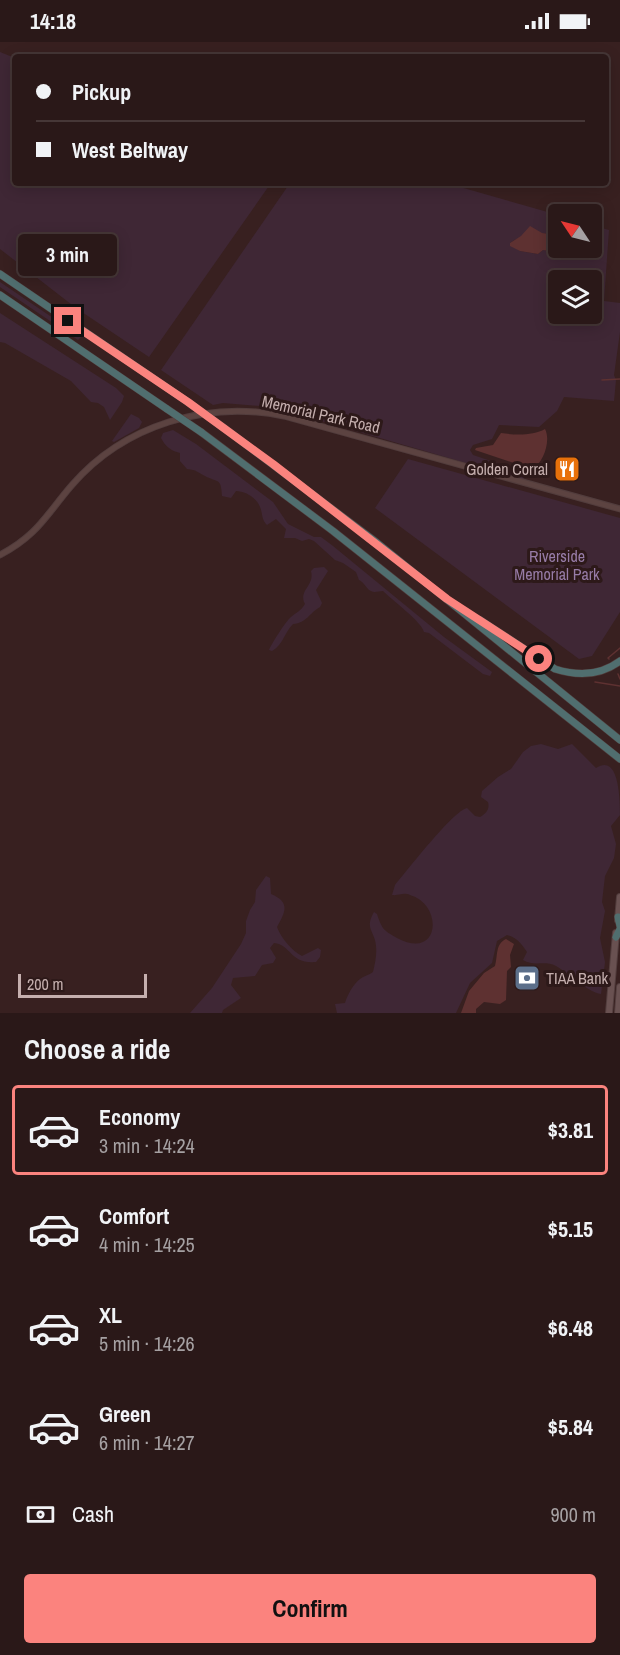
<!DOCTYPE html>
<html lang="en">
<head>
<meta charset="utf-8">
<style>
	:root { --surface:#2a1818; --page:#362525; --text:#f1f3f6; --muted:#a5a0a2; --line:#463737; --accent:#fb837e }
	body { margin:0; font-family:"Archivo Narrow",sans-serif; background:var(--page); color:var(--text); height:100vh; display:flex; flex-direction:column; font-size:22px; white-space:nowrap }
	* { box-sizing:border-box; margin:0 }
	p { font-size:20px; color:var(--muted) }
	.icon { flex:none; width:33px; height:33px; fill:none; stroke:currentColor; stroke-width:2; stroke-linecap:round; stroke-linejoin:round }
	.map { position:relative; height:971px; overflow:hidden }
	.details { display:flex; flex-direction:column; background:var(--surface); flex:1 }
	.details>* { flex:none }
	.banner { position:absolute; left:12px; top:12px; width:597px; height:132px; border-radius:6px; box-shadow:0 3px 15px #0003,0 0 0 2px var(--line); display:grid; align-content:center; height:132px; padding:0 24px; background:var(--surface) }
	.needle { width:39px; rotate:305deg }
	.buttons { position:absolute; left:548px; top:162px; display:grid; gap:12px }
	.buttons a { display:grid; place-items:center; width:54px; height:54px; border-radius:6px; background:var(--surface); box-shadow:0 3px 15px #0003,0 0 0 2px var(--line); font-size:30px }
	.scale { position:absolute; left:18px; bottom:15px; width:129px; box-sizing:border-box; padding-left:6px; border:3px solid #c5afae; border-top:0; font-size:16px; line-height:21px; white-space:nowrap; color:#c5afae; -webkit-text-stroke:4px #2d1919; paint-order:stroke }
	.end { position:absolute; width:27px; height:27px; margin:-14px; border:8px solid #fb837e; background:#111; box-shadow:0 0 0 3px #111 }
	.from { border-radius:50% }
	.bubble { position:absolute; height:42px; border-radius:6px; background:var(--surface); box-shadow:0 3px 15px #0003,0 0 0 2px var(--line); font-size:20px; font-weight:700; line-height:42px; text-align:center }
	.banner b { display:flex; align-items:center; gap:21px; height:57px; font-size:22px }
	.banner b+b { border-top:2px solid var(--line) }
	.banner i { width:15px; height:15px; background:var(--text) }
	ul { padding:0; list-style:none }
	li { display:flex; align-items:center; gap:18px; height:90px; margin:0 12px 9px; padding:0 12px; border:3px solid transparent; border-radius:6px }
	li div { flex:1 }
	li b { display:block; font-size:22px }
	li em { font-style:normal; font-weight:700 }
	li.active { border-color:var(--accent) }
	li>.icon { width:54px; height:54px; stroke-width:1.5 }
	h2 { padding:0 24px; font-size:27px; line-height:72px }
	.pay { display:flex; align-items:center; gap:15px; height:66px; padding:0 24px; font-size:22px }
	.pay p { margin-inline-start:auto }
	.action { display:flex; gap:12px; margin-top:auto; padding:12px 24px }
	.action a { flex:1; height:69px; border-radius:6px; background:var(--accent); color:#111; font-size:24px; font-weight:700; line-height:69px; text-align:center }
	.status { display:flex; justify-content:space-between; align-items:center; height:42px; padding:0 30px; background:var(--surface); direction:ltr }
	.status svg { height:16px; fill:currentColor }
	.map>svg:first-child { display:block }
	.green { fill:#3f2735; fill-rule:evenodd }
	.water { fill:#5e3131 }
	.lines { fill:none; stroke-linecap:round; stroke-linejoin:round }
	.stream { stroke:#5e3131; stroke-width:1.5 }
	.secondary-casing { stroke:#523d3d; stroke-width:7 }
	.primary-casing { stroke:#523d3d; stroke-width:8 }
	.highway-casing { stroke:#503c3b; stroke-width:8 }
	.secondary { stroke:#5c4341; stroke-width:5 }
	.primary { stroke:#695151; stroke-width:6 }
	.highway { stroke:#506e6f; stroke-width:7 }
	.highway-bridge-casing { stroke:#503c3b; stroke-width:8; stroke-linecap:butt }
	.highway-bridge { stroke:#506e6f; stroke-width:7 }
	.route { stroke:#fb837e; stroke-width:8 }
	.labels { text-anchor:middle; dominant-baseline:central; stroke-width:6; stroke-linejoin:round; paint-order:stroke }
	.street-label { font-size:16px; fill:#c5afae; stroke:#2d1919 }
	.poi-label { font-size:16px; fill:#c5afae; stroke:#2d1919; text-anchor:end }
	.park-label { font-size:16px; fill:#977ca7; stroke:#2d1919 }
</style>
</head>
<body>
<div class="status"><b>14:18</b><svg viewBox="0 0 49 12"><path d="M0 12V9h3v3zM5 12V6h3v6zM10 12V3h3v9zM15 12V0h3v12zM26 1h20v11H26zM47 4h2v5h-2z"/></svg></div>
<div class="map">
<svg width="620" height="971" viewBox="0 0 620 971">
	<rect width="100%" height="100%" fill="#382020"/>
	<g class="green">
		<path d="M 0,10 L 15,16 L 15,141 L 271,141 L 149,315 L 76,266 L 0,207 Z"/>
		<path d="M 290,141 L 446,141 L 558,173 L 558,193 C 540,190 525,191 510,201 L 520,209 L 538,212 L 543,208 L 587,213 L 597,200 L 591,197 L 591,183 L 609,188 L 604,259 L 620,261 L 620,290 L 614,333 L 616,338 L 614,359 L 564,355 L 557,369 L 539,385 L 499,383 L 492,397 L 473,403 L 470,408 L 473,413 L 518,428 L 525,438 L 273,365 L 223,361 L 213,363 L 161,328 ZM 558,238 L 591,238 L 591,272 L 558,272 Z"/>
		<path d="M 0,240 L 81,295 L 78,298 L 0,245 Z"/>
		<path d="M 0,271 L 116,346 L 124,354 L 122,360 L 110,378 L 104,365 L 98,361 L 91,360 L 71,339 L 5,301 L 0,300 Z"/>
		<path d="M 131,372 L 139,376 L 142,380 L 139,386 L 114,400 L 112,399 Z"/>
		<path d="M 173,388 L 196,402 L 273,460 L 288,482 L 314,495 L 321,495 L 333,504 L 444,595 L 492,630 L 490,634 L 483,632 L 429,591 L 424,590 C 422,580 392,558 383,549 C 379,549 374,551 371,549 C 367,548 365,541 359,538 L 356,530 L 343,521 L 335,518 L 314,499 L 309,497 L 302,499 L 295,496 L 284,496 L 286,487 L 276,477 L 267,483 C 261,477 263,472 260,465 C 257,456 245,449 236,449 L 231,456 L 222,454 C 221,435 218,441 205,434 C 196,430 198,428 187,427 L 180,419 L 180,411 C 171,409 165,404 161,396 L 163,391 Z"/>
		<path d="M 408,417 L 620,476 L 620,570 L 592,614 L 579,617 L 375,466 Z"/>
		<path d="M 324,525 L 328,529 L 316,548 L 322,561 L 320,565 C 309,571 307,581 293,582 C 284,591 283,603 272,609 L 269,608 C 272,601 286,579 291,575 C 297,570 301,569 305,562 C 298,548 315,544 311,529 L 314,526 Z"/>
		<path d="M 541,702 L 558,707 L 572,702 L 596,726 C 620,710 620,761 620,773 L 611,784 L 616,802 L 614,816 L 605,834 L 602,860 L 605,869 L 600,896 L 605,920 L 601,952 C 587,950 569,931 556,924 C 545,918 534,925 523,918 L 527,910 C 522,902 516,895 507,893 L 497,899 L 492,921 L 470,941 L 456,971 L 337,971 L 335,962 L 345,961 C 347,954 353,942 360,937 C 364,934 369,933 373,930 C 375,922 377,912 376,904 C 375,889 364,887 374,870 L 377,872 C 382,887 383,888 397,896 C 440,919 444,863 410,853 C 403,850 399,854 392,853 L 395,843 C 407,829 453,769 467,766 L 475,774 L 480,775 C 486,772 490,767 488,760 L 481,755 L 482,749 L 498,735 L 511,727 L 523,710 L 531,704 Z"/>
		<path d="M 266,834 L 270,836 L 271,852 C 290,860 286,869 277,885 C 281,896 292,909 302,914 L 318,906 L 321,908 L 320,915 L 316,920 C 289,922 292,903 274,901 L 270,906 L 276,916 L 273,921 L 262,923 L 255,934 L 233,936 L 231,943 L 241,956 L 223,968 L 222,971 L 190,971 L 212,946 L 241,902 L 246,891 L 246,879 L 250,868 L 255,860 L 256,848 Z"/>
	</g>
	<g class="water">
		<path d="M 530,184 L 542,191 L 558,193 L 558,206 L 591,206 L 591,197 L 597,200 C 597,221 557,210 543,208 L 538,212 L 520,209 L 510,204 L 510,201 L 521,194 Z"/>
		<path d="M 545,387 C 551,398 544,421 532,427 L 475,408 L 476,406 L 493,403 L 501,391 C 514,393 533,394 545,387 Z"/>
		<path d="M 506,897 L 514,902 L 510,913 L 511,925 L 507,929 L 506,958 L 500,962 L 484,960 L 476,967 L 476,971 L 461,971 L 469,949 L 484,931 L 495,924 C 498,914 495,902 506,897 Z"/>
	</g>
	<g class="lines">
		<g class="stream">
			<path d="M 602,338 L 620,337"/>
			<path d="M 609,617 L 608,616 L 620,606"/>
			<path d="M 618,632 L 620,637"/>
			<path d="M 595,640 L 620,644"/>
		</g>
		<g class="secondary-casing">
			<path id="secondary" d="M 0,513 C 38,493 46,473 72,443 C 124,383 207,358 284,374 L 620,467"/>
		</g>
		<g class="primary-casing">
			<g id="primary">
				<path d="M 618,878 L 620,855"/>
				<path d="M 609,971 L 616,891"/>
				<path d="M 618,971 L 620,945"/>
			</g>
		</g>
		<g class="highway-casing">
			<g id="highway">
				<path d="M 0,232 L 188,360"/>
				<path d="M 0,253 L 167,367"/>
				<path d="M 224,386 L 376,500 L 620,698"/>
				<path d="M 201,390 L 333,489 L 620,717"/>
				<path d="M 480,578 L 555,627 C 577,634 600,634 620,619"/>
				<path d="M 618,875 L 620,884"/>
				<path d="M 616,895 L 620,887"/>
			</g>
		</g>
		<use href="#secondary" class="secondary"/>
		<use href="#primary" class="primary"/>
		<use href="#highway" class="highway"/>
		<g class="highway-bridge-casing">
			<g id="highway-bridge">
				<path d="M 188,360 L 224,386"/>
				<path d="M 167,367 L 201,390"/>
			</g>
		</g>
		<use href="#highway-bridge" class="highway-bridge"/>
	</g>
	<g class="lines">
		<path class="route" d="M 68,279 L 188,360 L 273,422 L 447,557 L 539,617"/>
	</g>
	<defs>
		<g id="restaurant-square" transform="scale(1.35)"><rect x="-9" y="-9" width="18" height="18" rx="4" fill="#e8710a" stroke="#2d1919"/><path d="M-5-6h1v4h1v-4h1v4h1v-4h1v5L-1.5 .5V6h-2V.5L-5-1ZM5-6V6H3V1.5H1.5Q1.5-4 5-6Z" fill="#fff"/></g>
		<g id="bank-square" transform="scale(1.35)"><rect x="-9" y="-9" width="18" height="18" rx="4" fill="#5c6f8a" stroke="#2d1919"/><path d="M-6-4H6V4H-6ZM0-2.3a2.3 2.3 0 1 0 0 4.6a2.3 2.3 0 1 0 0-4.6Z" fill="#fff"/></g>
	</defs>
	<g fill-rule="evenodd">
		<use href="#restaurant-square" x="567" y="427"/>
		<use href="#bank-square" x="527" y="936"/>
	</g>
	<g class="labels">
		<g class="street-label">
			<text transform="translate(321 372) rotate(13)">Memorial Park Road</text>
		</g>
		<g class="poi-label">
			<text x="548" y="427">Golden Corral</text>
			<text x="546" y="936" text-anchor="start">TIAA Bank</text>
		</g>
		<g class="park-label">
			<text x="557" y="514">Riverside<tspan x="557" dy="18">Memorial Park</tspan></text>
		</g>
	</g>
</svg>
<div class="buttons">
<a><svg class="needle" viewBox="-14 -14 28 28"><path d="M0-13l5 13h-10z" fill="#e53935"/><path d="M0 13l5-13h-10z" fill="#a5a0a2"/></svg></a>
<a><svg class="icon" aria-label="layers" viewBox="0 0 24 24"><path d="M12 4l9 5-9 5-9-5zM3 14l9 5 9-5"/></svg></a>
</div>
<div class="scale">200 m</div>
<i class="end from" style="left:539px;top:617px"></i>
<i class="end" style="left:68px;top:279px"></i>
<div class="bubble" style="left:18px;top:192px;width:99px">3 min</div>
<div class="banner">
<b><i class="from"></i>Pickup</b>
<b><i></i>West Beltway</b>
</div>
</div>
<section class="details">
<h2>Choose a ride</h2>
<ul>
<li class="active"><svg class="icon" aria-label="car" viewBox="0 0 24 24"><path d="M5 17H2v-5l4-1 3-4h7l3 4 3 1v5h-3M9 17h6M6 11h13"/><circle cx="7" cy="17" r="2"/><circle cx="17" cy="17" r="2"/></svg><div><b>Economy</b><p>3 min · 14:24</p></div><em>$3.81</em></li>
<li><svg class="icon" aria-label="car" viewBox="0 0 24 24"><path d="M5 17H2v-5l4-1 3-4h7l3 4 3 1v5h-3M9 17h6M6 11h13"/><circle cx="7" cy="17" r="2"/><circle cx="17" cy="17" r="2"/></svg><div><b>Comfort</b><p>4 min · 14:25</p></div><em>$5.15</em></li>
<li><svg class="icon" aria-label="car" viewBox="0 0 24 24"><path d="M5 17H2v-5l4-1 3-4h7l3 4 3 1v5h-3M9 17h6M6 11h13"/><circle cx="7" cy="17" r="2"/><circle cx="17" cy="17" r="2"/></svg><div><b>XL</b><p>5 min · 14:26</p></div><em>$6.48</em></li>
<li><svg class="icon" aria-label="car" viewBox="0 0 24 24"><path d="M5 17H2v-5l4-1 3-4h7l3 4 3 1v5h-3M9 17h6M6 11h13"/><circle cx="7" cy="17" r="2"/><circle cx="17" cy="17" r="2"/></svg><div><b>Green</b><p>6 min · 14:27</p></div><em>$5.84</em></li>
</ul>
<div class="pay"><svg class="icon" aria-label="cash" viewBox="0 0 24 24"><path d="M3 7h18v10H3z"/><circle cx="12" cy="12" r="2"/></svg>Cash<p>900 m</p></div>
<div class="action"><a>Confirm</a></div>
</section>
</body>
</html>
